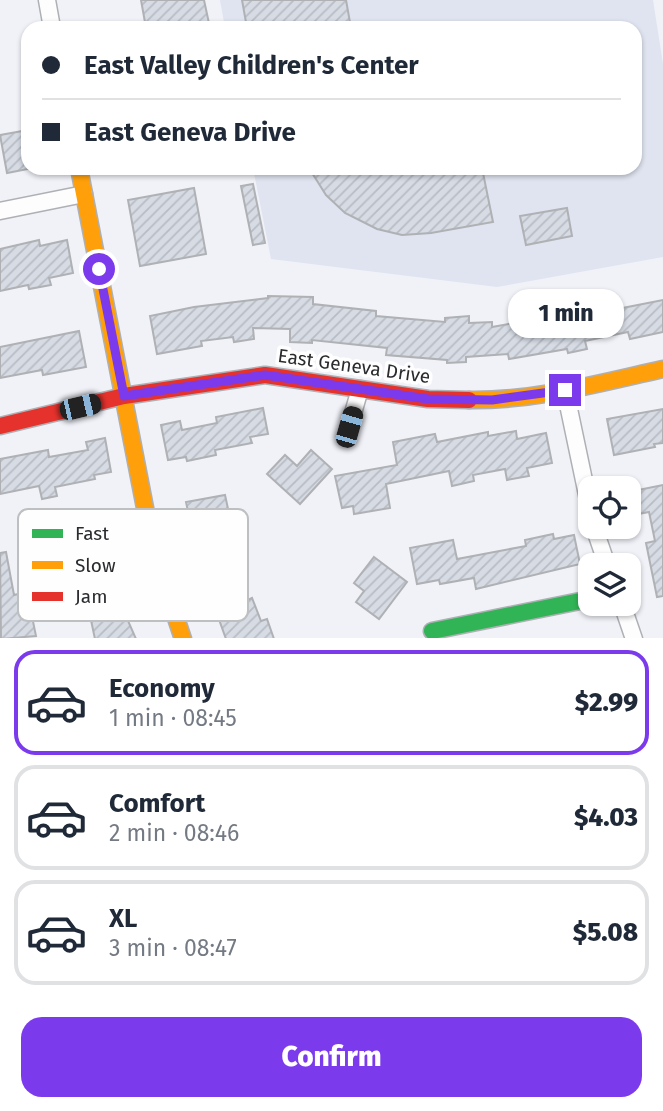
<!DOCTYPE html>
<html lang="en">
<head>
<meta charset="utf-8">
<style>
	:root { --surface:#fff; --page:#f2f2f3; --text:#1f2937; --muted:#747a83; --line:#e0e1e3; --accent:#7c3aed }
	body { margin:0; font-family:"Fira Sans",sans-serif; background:var(--page); color:var(--text); height:100vh; display:flex; flex-direction:column; font-size:26px; white-space:nowrap }
	* { box-sizing:border-box; margin:0 }
	p { font-size:23px; color:var(--muted) }
	.icon { flex:none; width:38px; height:38px; fill:none; stroke:currentColor; stroke-width:2; stroke-linecap:round; stroke-linejoin:round }
	.map { position:relative; height:638px; overflow:hidden }
	.details { display:flex; flex-direction:column; background:var(--surface); flex:1 }
	.details>* { flex:none }
	.hud { position:absolute; left:21px; top:21px; width:621px; height:154px; border-radius:21px; box-shadow:0 2px 5px #0004; display:grid; align-content:center; height:154px; padding:0 21px; background:var(--surface) }
	.buttons { position:absolute; left:578px; top:476px; display:grid; gap:14px }
	.buttons a { display:grid; place-items:center; width:63px; height:63px; border-radius:14px; background:var(--surface); box-shadow:0 2px 5px #0004; font-size:35px }
	.end { position:absolute; width:32px; height:32px; margin:-16px; border:9px solid #7c3aed; background:#fff; box-shadow:0 0 0 4px #fff }
	.from { border-radius:50% }
	.bubble { position:absolute; height:49px; border-radius:21px; background:var(--surface); box-shadow:0 2px 5px #0004; font-size:23px; font-weight:800; line-height:49px; text-align:center }
	.car { position:absolute; width:21px; height:42px; margin:-21px -10px; border-radius:9px; box-shadow:0 0 5px 2px #0007; background:linear-gradient(#222 24%,#8ab4d8 0 40%,#222 0 76%,#8ab4d8 0 86%,#222 0) }
	.hud b { display:flex; align-items:center; gap:24px; height:66px; font-size:26px }
	.hud b+b { border-top:2px solid var(--line) }
	.hud i { width:18px; height:18px; background:var(--text) }
	ul { padding:12px 0 0; list-style:none }
	li { display:flex; align-items:center; gap:21px; height:105px; margin:0 14px 10px; padding:0 7px; border:4px solid var(--line); border-radius:21px }
	li div { flex:1 }
	li b { display:block; font-size:26px }
	li em { font-style:normal; font-weight:800 }
	li.current { border-color:var(--accent) }
	li>.icon { width:63px; height:63px; stroke-width:1.5 }
	.cta { display:flex; gap:14px; margin-top:auto; padding:14px 21px }
	.cta a { flex:1; height:80px; border-radius:21px; background:var(--accent); color:#fff; font-size:28px; font-weight:800; line-height:80px; text-align:center }
	.map>svg:first-child { display:block }
	.built { fill:#dfe4f0 }
	.building { fill:url(#building-hatch); stroke:#afb1b5; stroke-width:2 }
	.lines { fill:none; stroke-linecap:round; stroke-linejoin:round }
	.street-casing { stroke:#aeb0b4; stroke-width:19 }
	.fast-casing { stroke:#aeb0b4; stroke-width:19 }
	.slow-casing { stroke:#aeb0b4; stroke-width:19 }
	.jam-casing { stroke:#aeb0b4; stroke-width:19 }
	.street { stroke:#fdfdfe; stroke-width:16 }
	.fast { stroke:#30b455; stroke-width:16 }
	.slow { stroke:#ff9f0a; stroke-width:16 }
	.jam { stroke:#e5322d; stroke-width:16 }
	.route { stroke:#7c3aed; stroke-width:9 }
	.labels { text-anchor:middle; dominant-baseline:central; stroke-width:7; stroke-linejoin:round; paint-order:stroke }
	.street-label { font-size:19px; fill:#292b2e; stroke:#fefefe }
	.key { fill:#fefefe; stroke:#bebfc0; stroke-width:2 }
	.key-label { font-size:19px; fill:#292b2e }
</style>
</head>
<body>
<div class="map">
<svg width="663" height="639" viewBox="0 0 663 639">
	<defs>
		<pattern id="building-hatch" width="6" height="6" patternUnits="userSpaceOnUse" patternTransform="scale(1.75)"><rect width="6" height="6" fill="#d6dbe4"/><path d="M-1 1l2-2M0 6l6-6M5 7l2-2" fill="none" stroke="#b8bcc4"/></pattern>
	</defs>
	<rect width="100%" height="100%" fill="#f0f2f8"/>
	<path class="built" d="M 220,0 L 653,0 L 663,64 L 663,257 L 497,287 L 271,259 L 253,168 L 635,168 L 635,28 L 225,28 Z"/>
	<g class="building">
		<path d="M 141,0 L 204,0 L 210,28 L 146,28 Z"/>
		<path d="M 242,0 L 346,0 L 351,28 L 247,28 Z"/>
		<path d="M 28,130 L 28,169 L 7,173 L 0,135 Z"/>
		<path d="M 309,168 L 482,168 L 493,222 L 431,233 L 402,235 L 377,229 L 345,213 L 326,195 Z"/>
		<path d="M 253,184 L 265,243 L 253,245 L 241,186 Z"/>
		<path d="M 194,188 L 206,254 L 140,266 L 128,200 Z"/>
		<path d="M 567,208 L 572,236 L 526,245 L 520,216 Z"/>
		<path d="M 39,240 L 40,246 L 67,240 L 73,273 L 49,278 L 51,285 L 29,289 L 28,285 L 0,291 L 0,249 Z"/>
		<path d="M 268,296 L 313,297 L 313,304 L 376,311 L 376,316 L 445,322 L 445,318 L 469,316 L 469,323 L 492,322 L 492,327 L 560,315 L 559,307 L 604,298 L 607,311 L 663,300 L 663,332 L 630,339 L 628,332 L 585,341 L 587,349 L 568,353 L 567,349 L 509,359 L 508,354 L 466,357 L 466,362 L 447,363 L 447,360 L 386,355 L 387,348 L 312,340 L 312,343 L 290,342 L 290,329 L 253,328 L 254,339 L 234,342 L 233,337 L 201,341 L 202,346 L 157,354 L 150,316 L 194,307 L 268,298 Z"/>
		<path d="M 79,331 L 86,367 L 43,375 L 42,370 L 0,378 L 0,347 Z"/>
		<path d="M 263,408 L 268,434 L 250,437 L 252,443 L 215,450 L 216,455 L 187,461 L 186,457 L 168,460 L 161,425 L 180,421 L 182,430 L 217,423 L 216,417 Z"/>
		<path d="M 663,409 L 663,443 L 654,444 L 655,447 L 614,455 L 607,419 Z"/>
		<path d="M 516,431 L 517,439 L 546,433 L 552,463 L 527,468 L 529,476 L 507,480 L 505,469 L 473,475 L 474,481 L 452,486 L 449,471 L 386,484 L 390,508 L 354,514 L 353,506 L 342,508 L 335,476 L 397,465 L 393,442 L 435,434 L 437,442 L 488,432 L 488,436 Z"/>
		<path d="M 105,438 L 111,472 L 94,475 L 95,479 L 55,487 L 57,496 L 42,499 L 39,486 L 0,494 L 0,459 L 48,450 L 49,457 L 88,450 L 86,442 Z"/>
		<path d="M 311,450 L 332,469 L 300,504 L 267,474 L 285,455 L 297,466 Z"/>
		<path d="M 663,485 L 663,596 L 657,597 L 646,543 L 655,541 L 649,512 L 628,516 L 628,492 Z"/>
		<path d="M 225,495 L 248,600 L 252,598 L 261,621 L 267,619 L 274,639 L 226,639 L 212,600 L 207,601 L 186,502 Z"/>
		<path d="M 108,515 L 128,614 L 125,614 L 136,639 L 95,639 L 82,578 L 93,576 L 88,547 L 76,550 L 71,522 Z"/>
		<path d="M 553,534 L 554,539 L 574,535 L 580,564 L 476,589 L 474,578 L 440,584 L 439,580 L 417,584 L 410,548 L 453,540 L 457,559 L 526,546 L 525,540 Z"/>
		<path d="M 6,552 L 14,595 L 27,592 L 36,636 L 1,639 L 0,553 Z"/>
		<path d="M 374,557 L 407,582 L 379,619 L 356,602 L 364,591 L 354,583 Z"/>
	</g>
	<g class="lines">
		<g class="street-casing">
			<g id="street">
				<path d="M 47,0 L 52,28"/>
				<path d="M 0,211 L 84,194"/>
				<path d="M 565,390 L 590,509"/>
				<path d="M 349,427 L 360,389"/>
				<path d="M 594,527 L 607,565"/>
				<path d="M 622,604 L 634,639"/>
			</g>
		</g>
		<g class="fast-casing">
			<path id="fast" d="M 432,631 L 590,599"/>
		</g>
		<g class="slow-casing">
			<g id="slow">
				<path d="M 79,168 L 153,549 L 183,639"/>
				<path d="M 469,400 C 535,401 600,383 663,369"/>
			</g>
		</g>
		<g class="jam-casing">
			<path id="jam" d="M 0,426 L 124,396 L 265,375 L 428,399 L 469,400"/>
		</g>
		<use href="#street" class="street"/>
		<use href="#fast" class="fast"/>
		<use href="#slow" class="slow"/>
		<use href="#jam" class="jam"/>
	</g>
	<g class="lines">
		<path class="route" d="M 99,269 L 124,396 L 265,375 L 428,399 L 492,400 L 565,390"/>
	</g>
	<g class="labels">
		<g class="street-label">
			<text transform="translate(354 366) rotate(8)">East Geneva Drive</text>
		</g>
	</g>
	<rect x="18" y="509" width="230" height="112" rx="10" class="key"/>
	<rect x="32" y="529" width="31" height="9" fill="#30b455"/>
	<rect x="32" y="561" width="31" height="8" fill="#ff9f0a"/>
	<rect x="32" y="592" width="31" height="9" fill="#e5322d"/>
	<g class="key-label">
		<text x="75" y="540">Fast</text>
		<text x="75" y="572">Slow</text>
		<text x="75" y="603">Jam</text>
	</g>
</svg>
<div class="buttons">
<a><svg class="icon" aria-label="locate" viewBox="0 0 24 24"><circle cx="12" cy="12" r="6"/><path d="M12 2v4M12 18v4M2 12h4M18 12h4"/></svg></a>
<a><svg class="icon" aria-label="layers" viewBox="0 0 24 24"><path d="M12 4l9 5-9 5-9-5zM3 14l9 5 9-5"/></svg></a>
</div>
<i class="end from" style="left:99px;top:269px"></i>
<i class="end" style="left:565px;top:390px"></i>
<div class="bubble" style="left:508px;top:289px;width:116px">1 min</div>
<i class="car" style="left:80px;top:407px;rotate:77deg"></i>
<i class="car" style="left:349px;top:427px;rotate:16deg"></i>
<div class="hud">
<b><i class="from"></i>East Valley Children's Center</b>
<b><i></i>East Geneva Drive</b>
</div>
</div>
<section class="details">
<ul>
<li class="current"><svg class="icon" aria-label="car" viewBox="0 0 24 24"><path d="M5 17H2v-5l4-1 3-4h7l3 4 3 1v5h-3M9 17h6M6 11h13"/><circle cx="7" cy="17" r="2"/><circle cx="17" cy="17" r="2"/></svg><div><b>Economy</b><p>1 min · 08:45</p></div><em>$2.99</em></li>
<li><svg class="icon" aria-label="car" viewBox="0 0 24 24"><path d="M5 17H2v-5l4-1 3-4h7l3 4 3 1v5h-3M9 17h6M6 11h13"/><circle cx="7" cy="17" r="2"/><circle cx="17" cy="17" r="2"/></svg><div><b>Comfort</b><p>2 min · 08:46</p></div><em>$4.03</em></li>
<li><svg class="icon" aria-label="car" viewBox="0 0 24 24"><path d="M5 17H2v-5l4-1 3-4h7l3 4 3 1v5h-3M9 17h6M6 11h13"/><circle cx="7" cy="17" r="2"/><circle cx="17" cy="17" r="2"/></svg><div><b>XL</b><p>3 min · 08:47</p></div><em>$5.08</em></li>
</ul>
<div class="cta"><a>Confirm</a></div>
</section>
</body>
</html>
